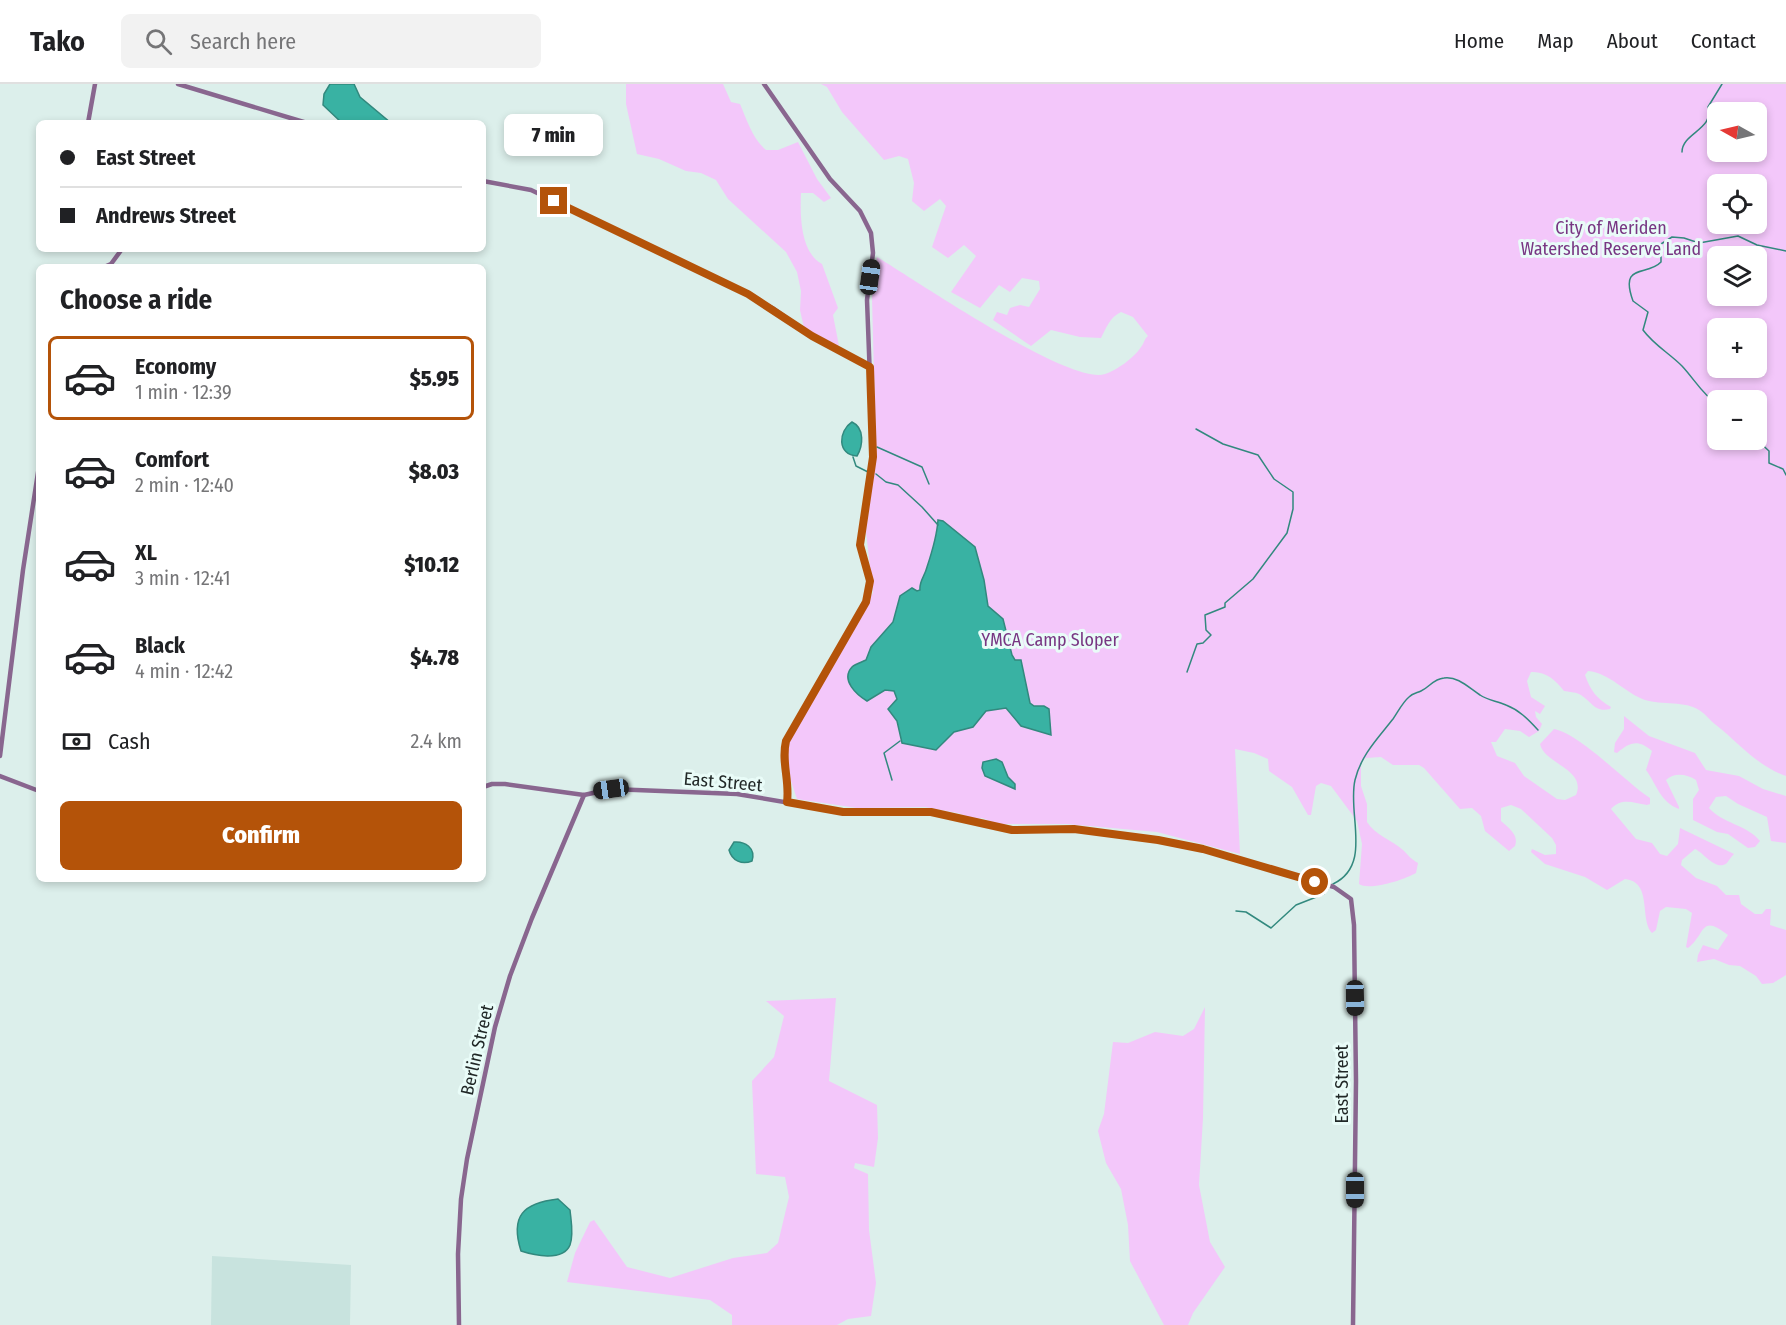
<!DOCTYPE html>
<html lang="en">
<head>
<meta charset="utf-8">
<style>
	:root { --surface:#fff; --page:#f2f2f2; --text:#202124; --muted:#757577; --line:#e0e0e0; --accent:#b45309 }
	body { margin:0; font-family:"Fira Sans Condensed",sans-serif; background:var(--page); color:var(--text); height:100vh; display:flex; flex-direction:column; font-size:22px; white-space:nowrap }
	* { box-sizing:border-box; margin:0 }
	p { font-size:20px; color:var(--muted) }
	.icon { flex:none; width:33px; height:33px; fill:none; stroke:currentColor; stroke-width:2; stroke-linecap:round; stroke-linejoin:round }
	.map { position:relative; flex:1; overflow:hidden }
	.sheet { position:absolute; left:36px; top:180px; width:450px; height:618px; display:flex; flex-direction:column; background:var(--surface); border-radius:9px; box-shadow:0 3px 9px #0003 }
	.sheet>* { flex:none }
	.banner { position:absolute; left:36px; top:36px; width:450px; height:132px; border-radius:9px; box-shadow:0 3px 9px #0003; display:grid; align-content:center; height:132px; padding:0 24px; background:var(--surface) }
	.needle { width:39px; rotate:278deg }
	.buttons { position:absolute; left:1707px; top:18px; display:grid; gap:12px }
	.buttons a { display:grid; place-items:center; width:60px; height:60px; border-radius:9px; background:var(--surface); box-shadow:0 3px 9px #0003; font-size:30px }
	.end { position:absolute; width:27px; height:27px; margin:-14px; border:8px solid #b45309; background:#fff; box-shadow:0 0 0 3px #fff }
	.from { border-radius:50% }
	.bubble { position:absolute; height:42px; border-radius:9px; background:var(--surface); box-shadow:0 3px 9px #0003; font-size:20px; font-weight:800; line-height:42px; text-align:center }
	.car { position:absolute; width:18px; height:36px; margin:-18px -9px; border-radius:8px; box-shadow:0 0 4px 2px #0007; background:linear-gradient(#222 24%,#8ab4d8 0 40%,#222 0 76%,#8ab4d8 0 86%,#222 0) }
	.banner b { display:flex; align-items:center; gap:21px; height:57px; font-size:22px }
	.banner b+b { border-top:2px solid var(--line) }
	.banner i { width:15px; height:15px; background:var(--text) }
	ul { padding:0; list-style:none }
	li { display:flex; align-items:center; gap:18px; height:84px; margin:0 12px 9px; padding:0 12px; border:3px solid transparent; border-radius:9px }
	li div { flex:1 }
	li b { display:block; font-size:22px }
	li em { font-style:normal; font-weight:800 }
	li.current { border-color:var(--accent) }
	li>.icon { width:54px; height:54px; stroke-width:1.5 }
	h2 { padding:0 24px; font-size:27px; line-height:72px }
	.pay { display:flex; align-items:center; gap:15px; height:66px; padding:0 24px; font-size:22px }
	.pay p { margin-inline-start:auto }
	.cta { display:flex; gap:12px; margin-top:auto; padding:12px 24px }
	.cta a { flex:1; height:69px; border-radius:9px; background:var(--accent); color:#fff; font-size:24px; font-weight:800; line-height:69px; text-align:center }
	header { display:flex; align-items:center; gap:36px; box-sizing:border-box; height:84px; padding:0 30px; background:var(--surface); border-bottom:2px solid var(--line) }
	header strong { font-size:28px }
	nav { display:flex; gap:33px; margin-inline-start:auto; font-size:21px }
	.search { width:420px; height:54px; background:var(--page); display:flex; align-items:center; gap:15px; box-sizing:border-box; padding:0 21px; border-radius:9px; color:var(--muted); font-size:22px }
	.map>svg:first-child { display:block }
	.built { fill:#c8e3de }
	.green { fill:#f3c7fa; fill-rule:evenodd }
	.water { fill:#39b2a3; stroke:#32897e; stroke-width:1.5 }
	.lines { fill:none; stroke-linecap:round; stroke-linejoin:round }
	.stream { stroke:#32897e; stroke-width:1.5 }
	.secondary { stroke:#89668f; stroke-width:4.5 }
	.route { stroke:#b45309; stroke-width:8 }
	.labels { text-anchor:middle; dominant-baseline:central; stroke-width:6; stroke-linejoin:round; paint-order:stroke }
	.park-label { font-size:18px; fill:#783683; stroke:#e9fcf8 }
	.street-label { font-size:18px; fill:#212827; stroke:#e9fcf8 }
</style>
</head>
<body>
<header>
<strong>Tako</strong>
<div class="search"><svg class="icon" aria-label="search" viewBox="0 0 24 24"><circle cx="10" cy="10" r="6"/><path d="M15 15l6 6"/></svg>Search here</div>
<nav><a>Home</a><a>Map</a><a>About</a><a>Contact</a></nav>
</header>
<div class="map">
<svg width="1786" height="1241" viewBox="0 0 1786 1241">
	<rect width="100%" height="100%" fill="#dcefeb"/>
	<path class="built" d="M 212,1172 L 351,1181 L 350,1241 L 211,1241 Z"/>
	<g class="green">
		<path d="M 626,0 L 723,0 L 731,18 L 740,20 C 747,36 752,54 766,66 L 778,66 L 798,58 L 817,95 L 831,114 L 824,118 L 813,109 L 801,109 C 800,131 800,168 822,180 L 838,224 L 833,231 L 839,262 L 804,244 L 800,226 L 801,207 L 797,188 L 786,168 L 728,115 L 716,96 L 701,89 L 686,87 L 659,75 L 637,70 L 626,20 Z"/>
		<path d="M 821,0 L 1786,0 L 1786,692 C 1757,682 1739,659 1716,641 C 1710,637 1706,630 1699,626 C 1686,617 1662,621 1645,616 C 1625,609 1610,589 1588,587 L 1585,591 C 1590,606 1597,615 1611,623 L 1610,625 C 1594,629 1591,616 1579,610 C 1575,608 1569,608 1564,607 C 1556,596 1545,587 1531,588 L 1527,597 L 1531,613 L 1545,622 L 1540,630 L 1535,627 L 1536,633 L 1542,640 L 1539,647 L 1529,653 L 1520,647 L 1505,645 L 1496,658 L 1491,658 L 1497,672 L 1515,679 L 1524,692 L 1557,715 L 1565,716 L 1576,711 C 1587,685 1544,680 1540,660 L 1554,645 C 1582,651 1624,697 1650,714 L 1650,720 L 1647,721 C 1633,719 1622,713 1611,725 L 1636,755 L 1652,759 L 1660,770 L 1667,772 L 1678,760 L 1680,744 L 1732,769 L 1734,770 C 1731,773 1729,776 1727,779 C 1716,788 1703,768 1695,765 L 1682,776 L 1681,781 L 1696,794 L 1717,802 L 1726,811 L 1739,811 L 1741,820 L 1755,830 L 1762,830 L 1766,825 L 1771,825 L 1770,841 L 1786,846 L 1786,891 L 1773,899 L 1762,900 L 1756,892 L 1740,882 L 1729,881 L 1714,875 L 1697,878 L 1698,871 L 1703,861 L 1718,866 L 1728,851 C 1700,829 1706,850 1688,864 L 1686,863 L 1692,829 L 1686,825 L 1666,823 L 1660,827 L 1656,846 L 1652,849 C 1639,835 1653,798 1625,795 L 1607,806 L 1585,793 L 1545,780 L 1531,768 L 1532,765 L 1545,771 L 1556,770 L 1556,761 L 1552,754 L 1521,725 L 1511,721 L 1501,724 L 1501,737 C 1509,744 1519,751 1515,762 L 1509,767 L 1485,747 L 1481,732 L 1472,724 L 1460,725 L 1424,684 L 1419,681 L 1393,681 L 1381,673 L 1366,674 L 1361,678 L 1361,702 L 1367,720 L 1367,738 C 1375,751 1392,756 1403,766 C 1408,771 1411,775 1418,779 L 1416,789 C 1404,796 1369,807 1359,800 L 1362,760 L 1357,737 L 1331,702 L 1321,699 L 1316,702 L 1311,731 L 1308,731 L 1292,703 L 1269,687 L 1268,675 L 1254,669 L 1235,665 L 1240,770 L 1157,748 L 1067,740 L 998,740 L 982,734 L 974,735 L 958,729 L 925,723 L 857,724 L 797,715 L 791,697 L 786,663 L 873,509 L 866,448 L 876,368 L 872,214 L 877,173 C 914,195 1070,302 1105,290 C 1117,286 1134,274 1141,263 C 1145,258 1144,255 1148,252 L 1133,233 L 1121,228 C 1110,233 1106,244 1101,254 L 1080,253 L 1051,246 L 1031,262 L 993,236 L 997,228 L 1007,231 L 1010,224 L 1020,221 L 1029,223 L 1040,205 L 1039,197 L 1022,194 L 1010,208 L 999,201 L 980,224 L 951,208 L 976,172 L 964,161 L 948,174 L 932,163 L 946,122 L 940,115 L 924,127 L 912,117 L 914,99 L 908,75 L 899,72 L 884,76 L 842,28 L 827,3 ZM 1718,28 L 1756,28 L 1756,68 L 1718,68 ZM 1718,100 L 1756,100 L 1756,140 L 1718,140 ZM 1718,172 L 1756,172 L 1756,212 L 1718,212 ZM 1718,244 L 1756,244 L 1756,284 L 1718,284 ZM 1718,316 L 1756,316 L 1756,356 L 1718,356 Z"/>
		<path d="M 1624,632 L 1649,652 L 1695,669 L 1706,686 L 1739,692 L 1763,705 L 1786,712 L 1786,759 L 1771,757 L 1767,733 L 1738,720 L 1726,712 L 1716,713 L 1709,724 C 1723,740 1746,740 1760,757 L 1755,763 L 1748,764 L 1728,750 L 1717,748 L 1693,736 L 1693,715 L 1699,706 L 1696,696 C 1687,690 1674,688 1666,696 L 1679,723 L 1679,725 C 1660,718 1657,701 1646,686 L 1652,667 C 1638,655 1630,658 1617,669 L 1614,668 L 1615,659 L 1624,645 Z"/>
		<path d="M 836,914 L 829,997 L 877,1021 L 878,1054 L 874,1083 L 855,1079 L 854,1084 L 868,1090 L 869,1146 L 876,1199 L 871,1232 L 848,1235 L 837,1241 L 732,1241 L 732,1231 L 710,1216 L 567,1198 L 575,1169 L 590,1138 L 594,1136 L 627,1183 L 670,1194 L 733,1174 L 767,1169 L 778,1159 L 789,1113 L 785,1093 L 756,1090 L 752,997 L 774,973 L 784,932 L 766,917 Z"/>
		<path d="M 1205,923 L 1203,1034 L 1199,1101 L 1210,1158 L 1225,1183 L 1193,1229 L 1188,1241 L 1164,1241 L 1130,1177 L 1128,1141 L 1121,1105 L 1106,1079 L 1098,1047 L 1104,1030 L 1113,958 L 1128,959 L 1155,948 L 1183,952 L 1194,945 Z"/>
	</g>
	<g class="water">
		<path d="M 330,0 L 354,0 L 360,13 L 391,39 L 342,39 L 323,21 L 324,10 Z"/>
		<path d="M 852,338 C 865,344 863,362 857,372 C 837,371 838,347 852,338 Z"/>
		<path d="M 938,436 L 943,437 L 975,463 L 984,496 L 988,522 L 1003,535 L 1012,571 L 1015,576 L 1021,576 L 1030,619 L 1034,622 L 1044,622 L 1049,625 L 1051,651 L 1021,642 L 1006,624 L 986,627 L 973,643 L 954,648 L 936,666 L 902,659 L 897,637 L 888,625 L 897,615 L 894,607 L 885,606 L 867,617 C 857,611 840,596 852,583 C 855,580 862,578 866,576 L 871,563 L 893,538 L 900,512 L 912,504 L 917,507 L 920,506 C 919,497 925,492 927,483 C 932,468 937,451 938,436 Z"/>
		<path d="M 996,675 L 1002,678 L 1008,693 L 1015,700 L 1015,705 L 985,692 L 982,684 L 983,678 Z"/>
		<path d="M 734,758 C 745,757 756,764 752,777 C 742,781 732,777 729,766 Z"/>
		<path d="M 558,1115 L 570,1126 C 571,1137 574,1150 570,1161 C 563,1178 533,1171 521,1167 C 510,1132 523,1119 558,1115 Z"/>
	</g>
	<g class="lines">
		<g class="stream">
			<path d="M 1682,68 C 1682,49 1715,45 1708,23 L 1722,0"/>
			<path d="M 1718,321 C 1702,310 1695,296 1682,282 C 1669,269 1654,261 1643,246 L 1648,228 L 1633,217 C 1619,178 1647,193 1661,178 L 1661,160 L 1672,153 L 1684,154 L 1699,159 L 1738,152 L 1757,161 L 1786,167"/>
			<path d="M 1756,355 L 1769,367 L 1769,379 L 1783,385 L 1786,391"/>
			<path d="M 877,363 L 922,383 L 929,400"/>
			<path d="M 853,373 L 856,382 L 868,388"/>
			<path d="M 876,390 L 886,398 L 898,401 L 922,423 L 938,441"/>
			<path d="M 1187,588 L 1197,560 L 1203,559 L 1211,551 L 1206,546 L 1205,531 L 1225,523 L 1225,519 L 1253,495 L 1287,449 L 1293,425 L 1293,408 L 1274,395 L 1258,371 L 1223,360 L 1196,345"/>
			<path d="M 892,696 L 884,669 L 900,657"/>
			<path d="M 1333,800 C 1373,781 1347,730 1355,696 C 1361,671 1378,654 1393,635 C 1398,628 1402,619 1409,613 C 1413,609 1417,609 1421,607 C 1430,603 1433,595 1444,594 C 1458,592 1469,604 1480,611 C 1487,616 1497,617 1506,621 C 1519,626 1528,635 1538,646"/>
			<path d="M 1236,827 L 1246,828 L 1271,844 L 1296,821 L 1324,810 L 1328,805"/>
		</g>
		<g class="secondary">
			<path d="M 178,0 L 307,39"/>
			<path d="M 764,0 L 830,95 L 860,127 L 871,149 L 873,169 L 867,216 L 873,373 L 860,461 L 870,497 L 865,518 L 786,657 C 781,678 790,697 787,718"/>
			<path d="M 88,39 L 95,0"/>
			<path d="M 483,97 L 531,106 L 730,201 L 774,225 L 812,252 L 870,283"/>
			<path d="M 104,183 L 111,180 L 122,165"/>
			<path d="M 0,672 L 23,486 L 39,382"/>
			<path d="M 0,692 L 39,707"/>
			<path d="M 483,703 L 492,700 L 505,700 L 584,711 L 611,705 L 737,710 L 843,728 L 931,728 L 1012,746 L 1075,745 L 1158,756 L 1203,765 L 1334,803 L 1351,815 L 1354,841 L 1356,997 L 1353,1241"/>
			<path d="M 459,1241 L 458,1170 L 461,1115 L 467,1075 L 495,943 L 510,892 L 532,834 L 584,711"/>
		</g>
	</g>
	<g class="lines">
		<path class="route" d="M 554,117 L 748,210 L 812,252 L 870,283 L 873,373 L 860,461 L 870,497 L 866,518 L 786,657 C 781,678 790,697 787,718 L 843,728 L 931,728 L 1012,746 L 1074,745 L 1158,756 L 1203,765 L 1315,798"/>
	</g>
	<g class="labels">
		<g class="park-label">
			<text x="1611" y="144">City of Meriden<tspan x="1611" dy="21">Watershed Reserve Land</tspan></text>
			<text x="1050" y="556">YMCA Camp Sloper</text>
		</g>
		<g class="street-label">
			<text transform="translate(723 698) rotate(5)">East Street</text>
			<text transform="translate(477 966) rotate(-77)">Berlin Street</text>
			<text transform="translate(1342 1000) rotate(-90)">East Street</text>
		</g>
	</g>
</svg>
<div class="buttons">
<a><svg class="needle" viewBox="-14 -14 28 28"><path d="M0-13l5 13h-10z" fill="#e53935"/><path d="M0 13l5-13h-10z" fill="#757577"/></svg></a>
<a><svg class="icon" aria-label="locate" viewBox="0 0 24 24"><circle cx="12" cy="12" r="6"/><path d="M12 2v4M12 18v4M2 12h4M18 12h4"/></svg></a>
<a><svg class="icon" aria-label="layers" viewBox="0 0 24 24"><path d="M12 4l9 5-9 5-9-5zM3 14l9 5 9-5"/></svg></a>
<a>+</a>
<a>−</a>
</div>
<i class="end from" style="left:1315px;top:798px"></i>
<i class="end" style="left:554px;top:117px"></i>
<div class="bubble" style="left:504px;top:30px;width:99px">7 min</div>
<i class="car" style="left:870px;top:193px;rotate:8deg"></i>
<i class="car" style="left:611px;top:705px;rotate:262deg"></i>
<i class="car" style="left:1355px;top:914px;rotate:179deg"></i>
<i class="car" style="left:1355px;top:1106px;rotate:180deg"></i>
<div class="banner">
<b><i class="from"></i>East Street</b>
<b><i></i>Andrews Street</b>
</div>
<section class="sheet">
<h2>Choose a ride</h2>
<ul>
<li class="current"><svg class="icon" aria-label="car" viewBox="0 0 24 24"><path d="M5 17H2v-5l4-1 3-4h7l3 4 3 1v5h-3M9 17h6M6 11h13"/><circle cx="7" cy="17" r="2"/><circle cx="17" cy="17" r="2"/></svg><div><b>Economy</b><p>1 min · 12:39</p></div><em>$5.95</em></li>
<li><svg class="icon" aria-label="car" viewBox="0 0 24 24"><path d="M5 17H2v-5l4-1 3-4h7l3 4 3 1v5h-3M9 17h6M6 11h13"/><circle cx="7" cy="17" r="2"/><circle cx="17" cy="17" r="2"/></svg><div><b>Comfort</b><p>2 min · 12:40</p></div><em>$8.03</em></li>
<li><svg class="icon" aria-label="car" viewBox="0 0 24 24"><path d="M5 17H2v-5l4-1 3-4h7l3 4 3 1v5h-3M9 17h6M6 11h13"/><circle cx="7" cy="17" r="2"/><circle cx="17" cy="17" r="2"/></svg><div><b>XL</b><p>3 min · 12:41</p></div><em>$10.12</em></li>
<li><svg class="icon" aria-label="car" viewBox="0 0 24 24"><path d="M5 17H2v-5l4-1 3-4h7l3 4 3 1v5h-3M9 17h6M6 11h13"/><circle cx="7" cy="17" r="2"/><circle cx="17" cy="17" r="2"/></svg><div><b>Black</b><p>4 min · 12:42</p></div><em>$4.78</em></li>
</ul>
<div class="pay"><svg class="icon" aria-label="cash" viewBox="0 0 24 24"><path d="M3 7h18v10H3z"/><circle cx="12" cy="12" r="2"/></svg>Cash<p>2.4 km</p></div>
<div class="cta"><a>Confirm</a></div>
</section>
</div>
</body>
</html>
